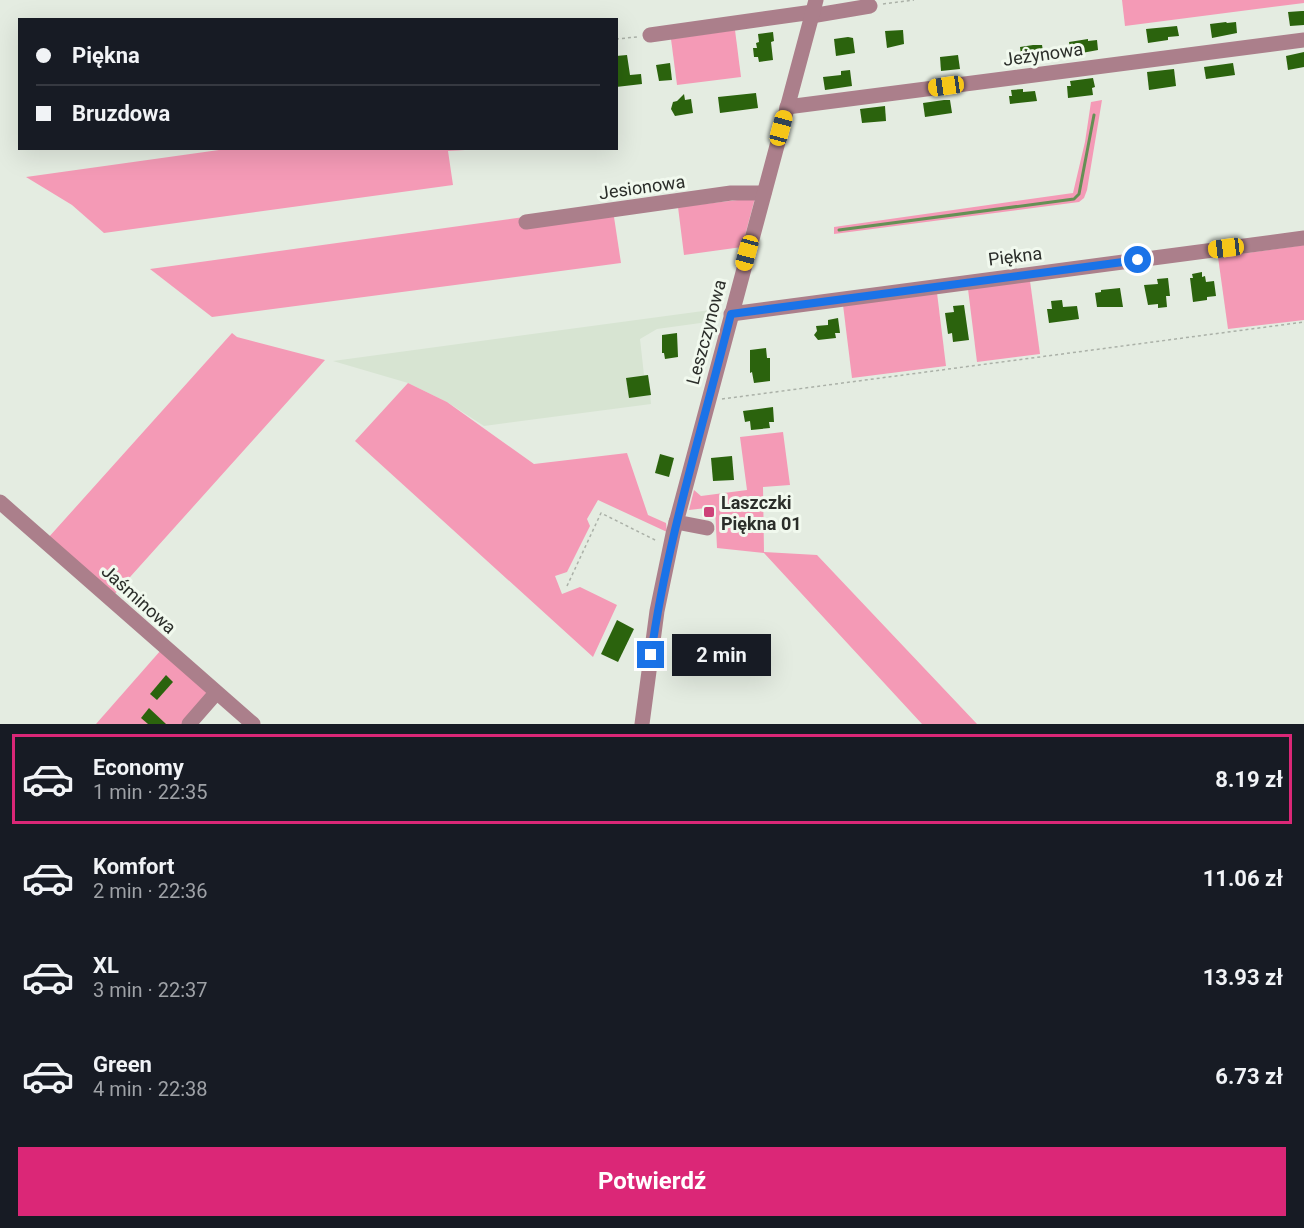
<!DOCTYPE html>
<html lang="pl">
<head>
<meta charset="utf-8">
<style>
	:root { --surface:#171b24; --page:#242831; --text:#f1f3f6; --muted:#9ea1a6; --line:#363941; --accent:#db2777 }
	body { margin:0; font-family:Roboto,sans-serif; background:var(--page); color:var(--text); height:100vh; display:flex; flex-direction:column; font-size:22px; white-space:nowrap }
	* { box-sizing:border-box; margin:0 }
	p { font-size:20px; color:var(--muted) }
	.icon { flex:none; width:33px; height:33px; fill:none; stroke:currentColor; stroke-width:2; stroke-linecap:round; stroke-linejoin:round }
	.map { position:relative; height:724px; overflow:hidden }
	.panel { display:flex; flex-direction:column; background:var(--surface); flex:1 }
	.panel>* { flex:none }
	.top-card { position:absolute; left:18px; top:18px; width:600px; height:132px; border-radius:0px; box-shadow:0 6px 24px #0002; display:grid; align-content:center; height:132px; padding:0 18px; background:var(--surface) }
	.end { position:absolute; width:27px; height:27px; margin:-14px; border:8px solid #1a73e8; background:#fff; box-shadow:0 0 0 3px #fff }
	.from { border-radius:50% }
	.bubble { position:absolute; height:42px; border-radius:0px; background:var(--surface); box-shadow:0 6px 24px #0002; font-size:20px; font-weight:700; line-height:42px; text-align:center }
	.car { position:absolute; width:18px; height:36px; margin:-18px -9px; border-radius:8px; box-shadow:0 0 4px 2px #0007; background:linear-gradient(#f5c518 24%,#345 0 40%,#f5c518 0 76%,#345 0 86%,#f5c518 0) }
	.top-card b { display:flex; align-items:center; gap:21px; height:57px; font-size:22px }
	.top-card b+b { border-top:2px solid var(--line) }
	.top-card i { width:15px; height:15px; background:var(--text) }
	ul { padding:10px 0 0; list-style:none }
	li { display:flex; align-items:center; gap:18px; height:90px; margin:0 12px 9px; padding:0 6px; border:3px solid transparent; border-radius:0px }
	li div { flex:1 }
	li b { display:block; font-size:22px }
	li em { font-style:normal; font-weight:700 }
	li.current { border-color:var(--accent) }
	li>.icon { width:54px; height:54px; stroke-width:1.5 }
	.action { display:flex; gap:12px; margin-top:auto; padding:12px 18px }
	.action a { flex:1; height:69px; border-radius:0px; background:var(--accent); color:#fff; font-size:24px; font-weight:700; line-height:69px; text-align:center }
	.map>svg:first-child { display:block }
	.built { fill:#d7e4d2 }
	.green { fill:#f49ab6 }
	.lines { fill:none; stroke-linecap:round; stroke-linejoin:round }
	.stream { stroke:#659055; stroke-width:3 }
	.building { fill:#2b630d }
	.path { stroke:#abb1a8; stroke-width:1.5; stroke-dasharray:3 3; stroke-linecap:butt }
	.minor { stroke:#ab7f8b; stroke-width:15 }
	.route { stroke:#1a73e8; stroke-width:8 }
	.poi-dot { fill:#cd4278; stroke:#f1f9ee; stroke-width:2 }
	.labels { text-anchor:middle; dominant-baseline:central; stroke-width:6; stroke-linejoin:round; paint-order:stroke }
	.street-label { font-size:18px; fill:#2b2e2a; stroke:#f1f9ee }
	.poi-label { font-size:18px; font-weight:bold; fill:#2b2e2a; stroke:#f1f9ee; text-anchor:start }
</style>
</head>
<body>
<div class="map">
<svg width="1304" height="724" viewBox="0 0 1304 724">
	<rect width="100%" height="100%" fill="#e4ece1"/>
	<path class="built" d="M 718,309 L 715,321 L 657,329 L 640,339 L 644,375 L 648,375 L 651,404 L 484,426 L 447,402 L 408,383 L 333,361 Z"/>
	<g class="green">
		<path d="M 1122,0 L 1304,0 L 1304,3 L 1125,26 Z"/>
		<path d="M 735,30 L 741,77 L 677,85 L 671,39 Z"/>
		<path d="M 1102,100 L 1087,190 L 1084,198 L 1079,202 L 834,234 L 834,227 L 1073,193 L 1085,142 L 1091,102 Z"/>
		<path d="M 226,149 L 226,148 L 482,149 L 448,151 L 453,185 L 104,233 L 72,205 L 26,177 Z"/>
		<path d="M 755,198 L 742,247 L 684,255 L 678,207 Z"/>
		<path d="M 524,217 L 614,217 L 621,263 L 212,317 L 150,269 Z"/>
		<path d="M 1304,245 L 1304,320 L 1228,329 L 1218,257 Z"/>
		<path d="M 1030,281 L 1040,354 L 977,362 L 968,289 Z"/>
		<path d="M 937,293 L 946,366 L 852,378 L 843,305 Z"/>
		<path d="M 232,333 L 237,337 L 325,360 L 113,596 L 48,538 Z"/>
		<path d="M 408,383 L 447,402 L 534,464 L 627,453 L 648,515 L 666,523 L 667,532 L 598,500 L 587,519 L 590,526 L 567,572 L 555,576 L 562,594 L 580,587 L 617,605 L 593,657 L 355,441 Z"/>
		<path d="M 783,432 L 790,485 L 763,487 L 764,552 L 817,555 L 977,724 L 922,724 L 764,553 L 717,548 L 715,507 L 689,510 L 694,490 L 701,496 L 747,490 L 740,437 Z"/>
		<path d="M 161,650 L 207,690 L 208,696 L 183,724 L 96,724 Z"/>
	</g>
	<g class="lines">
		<path class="stream" d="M 839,230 L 1074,199 L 1079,194 L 1094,115"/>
	</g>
	<g class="building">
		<path d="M 1302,11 L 1304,11 L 1304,25 L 1290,26 L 1288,12 Z"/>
		<path d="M 1226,22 L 1227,23 L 1236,22 L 1237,33 L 1212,38 L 1210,24 Z"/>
		<path d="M 1177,26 L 1179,36 L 1168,37 L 1168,40 L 1148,43 L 1146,29 Z"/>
		<path d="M 903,30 L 904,44 L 887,48 L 885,31 Z"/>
		<path d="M 773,32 L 774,41 L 771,42 L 773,60 L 759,62 L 758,57 L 754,57 L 753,48 L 757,48 L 756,43 L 759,42 L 758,34 Z"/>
		<path d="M 848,37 L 853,38 L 855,53 L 836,56 L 834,39 Z"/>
		<path d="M 1088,39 L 1088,41 L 1097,40 L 1098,50 L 1071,55 L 1069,42 Z"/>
		<path d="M 1033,45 L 1042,45 L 1044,57 L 1022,63 L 1020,47 Z"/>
		<path d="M 1304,52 L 1304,67 L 1288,70 L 1286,56 Z"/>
		<path d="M 627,55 L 630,75 L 641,74 L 642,84 L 616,87 L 616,56 Z"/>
		<path d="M 958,55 L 960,69 L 941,71 L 940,57 Z"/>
		<path d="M 670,63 L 672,80 L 659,81 L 656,65 Z"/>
		<path d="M 1233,63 L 1235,75 L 1206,79 L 1204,67 Z"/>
		<path d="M 1174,69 L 1176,86 L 1149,90 L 1147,72 Z"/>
		<path d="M 850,70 L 852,86 L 825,90 L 823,77 L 841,75 L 841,71 Z"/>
		<path d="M 1093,78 L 1095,87 L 1092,88 L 1093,95 L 1068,98 L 1067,86 L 1071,86 L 1070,81 Z"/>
		<path d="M 1023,89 L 1023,92 L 1035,91 L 1037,101 L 1010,104 L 1009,96 L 1012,96 L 1011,90 Z"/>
		<path d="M 756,93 L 758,108 L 720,113 L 718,97 Z"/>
		<path d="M 684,94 L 685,100 L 691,99 L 693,113 L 675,116 L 671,109 L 673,102 L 677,101 Z"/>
		<path d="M 944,100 L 950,100 L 952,113 L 925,117 L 923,103 Z"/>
		<path d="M 885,106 L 886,121 L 862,123 L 860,109 Z"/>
		<path d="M 1202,272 L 1202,277 L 1205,276 L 1206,282 L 1214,281 L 1216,296 L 1207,297 L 1207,300 L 1193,302 L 1190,278 L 1193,278 L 1192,274 Z"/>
		<path d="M 1168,278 L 1170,296 L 1166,296 L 1167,307 L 1158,308 L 1158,304 L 1148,305 L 1144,285 L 1158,284 L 1157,279 Z"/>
		<path d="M 1120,288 L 1123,307 L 1097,307 L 1095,293 L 1101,292 L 1101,290 Z"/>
		<path d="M 1062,300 L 1063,307 L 1077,306 L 1079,319 L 1049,323 L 1047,309 L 1052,309 L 1051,301 Z"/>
		<path d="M 964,305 L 969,340 L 953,342 L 952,333 L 948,334 L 945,313 L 954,312 L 953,306 Z"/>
		<path d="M 838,318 L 840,333 L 835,333 L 836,338 L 818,340 L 814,335 L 817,331 L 816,326 L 828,325 L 828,320 Z"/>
		<path d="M 677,333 L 678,357 L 665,359 L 664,353 L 662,353 L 662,335 Z"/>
		<path d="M 766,348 L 767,358 L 770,358 L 770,381 L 754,383 L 752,372 L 750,373 L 750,350 Z"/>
		<path d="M 648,375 L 651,395 L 629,398 L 626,378 Z"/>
		<path d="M 773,407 L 774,422 L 769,422 L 770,428 L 751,430 L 750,421 L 745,422 L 743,411 Z"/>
		<path d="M 660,454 L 674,458 L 669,477 L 655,473 Z"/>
		<path d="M 732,456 L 734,480 L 713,481 L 711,458 Z"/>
		<path d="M 617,620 L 634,629 L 618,662 L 601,654 Z"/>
		<path d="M 166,675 L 173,682 L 157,700 L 150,694 Z"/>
		<path d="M 149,708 L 166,724 L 148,724 L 141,718 Z"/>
	</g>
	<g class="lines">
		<g class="path">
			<path d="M 883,4 L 914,0"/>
			<path d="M 616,39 L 637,37"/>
			<path d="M 722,399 L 1304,322"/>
			<path d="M 567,586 L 601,513 L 657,541"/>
		</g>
		<g class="minor">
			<path d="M 811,16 L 870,6"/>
			<path d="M 650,35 L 813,12"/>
			<path d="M 787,107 L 1304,40"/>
			<path d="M 526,222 L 731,193 L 764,193"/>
			<path d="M 731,314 L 1304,238"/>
			<path d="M 0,502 L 253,724"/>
			<path d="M 676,522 L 707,528"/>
			<path d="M 189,724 L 216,693"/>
			<path d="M 642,724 L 657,611 L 673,534 L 816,0"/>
		</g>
	</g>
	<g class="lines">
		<path class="route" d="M 651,655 C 667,539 703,427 731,314 L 1138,260"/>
	</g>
	<rect class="poi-dot" x="703" y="506" width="12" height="12" rx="3"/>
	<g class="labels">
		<g class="street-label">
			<text transform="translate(1043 54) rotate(-8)">Jeżynowa</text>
			<text transform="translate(642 187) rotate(-8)">Jesionowa</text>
			<text transform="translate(1015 256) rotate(-7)">Piękna</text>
			<text transform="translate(706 332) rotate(-75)">Leszczynowa</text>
			<text transform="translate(139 599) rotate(42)">Jaśminowa</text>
		</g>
		<g class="poi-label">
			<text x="721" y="502">Laszczki<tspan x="721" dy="21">Piękna 01</tspan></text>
		</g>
	</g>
</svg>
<i class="end from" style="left:1138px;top:260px"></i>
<i class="end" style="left:651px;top:655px"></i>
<div class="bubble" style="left:672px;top:634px;width:99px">2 min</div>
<i class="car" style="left:946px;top:86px;rotate:262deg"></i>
<i class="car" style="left:781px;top:128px;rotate:15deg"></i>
<i class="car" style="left:1226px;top:248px;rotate:263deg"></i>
<i class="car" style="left:747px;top:253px;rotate:195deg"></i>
<div class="top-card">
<b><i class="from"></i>Piękna</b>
<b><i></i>Bruzdowa</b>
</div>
</div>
<section class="panel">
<ul>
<li class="current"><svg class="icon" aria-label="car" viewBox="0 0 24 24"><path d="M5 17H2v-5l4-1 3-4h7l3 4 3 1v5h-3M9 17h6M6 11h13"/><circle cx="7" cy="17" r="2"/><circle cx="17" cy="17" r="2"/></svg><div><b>Economy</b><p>1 min · 22:35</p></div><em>8.19 zł</em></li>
<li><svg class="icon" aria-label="car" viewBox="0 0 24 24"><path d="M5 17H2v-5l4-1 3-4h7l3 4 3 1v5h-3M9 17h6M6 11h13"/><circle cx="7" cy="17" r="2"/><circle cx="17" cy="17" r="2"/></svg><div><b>Komfort</b><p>2 min · 22:36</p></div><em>11.06 zł</em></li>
<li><svg class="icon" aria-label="car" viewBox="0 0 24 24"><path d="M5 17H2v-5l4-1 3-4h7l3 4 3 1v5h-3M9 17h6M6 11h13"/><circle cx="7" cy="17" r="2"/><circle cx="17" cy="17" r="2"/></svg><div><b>XL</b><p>3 min · 22:37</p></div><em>13.93 zł</em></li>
<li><svg class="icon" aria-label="car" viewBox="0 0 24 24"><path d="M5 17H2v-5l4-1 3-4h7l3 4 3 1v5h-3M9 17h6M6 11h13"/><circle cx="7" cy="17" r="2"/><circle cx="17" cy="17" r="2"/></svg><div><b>Green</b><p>4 min · 22:38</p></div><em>6.73 zł</em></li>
</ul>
<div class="action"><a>Potwierdź</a></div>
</section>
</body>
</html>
